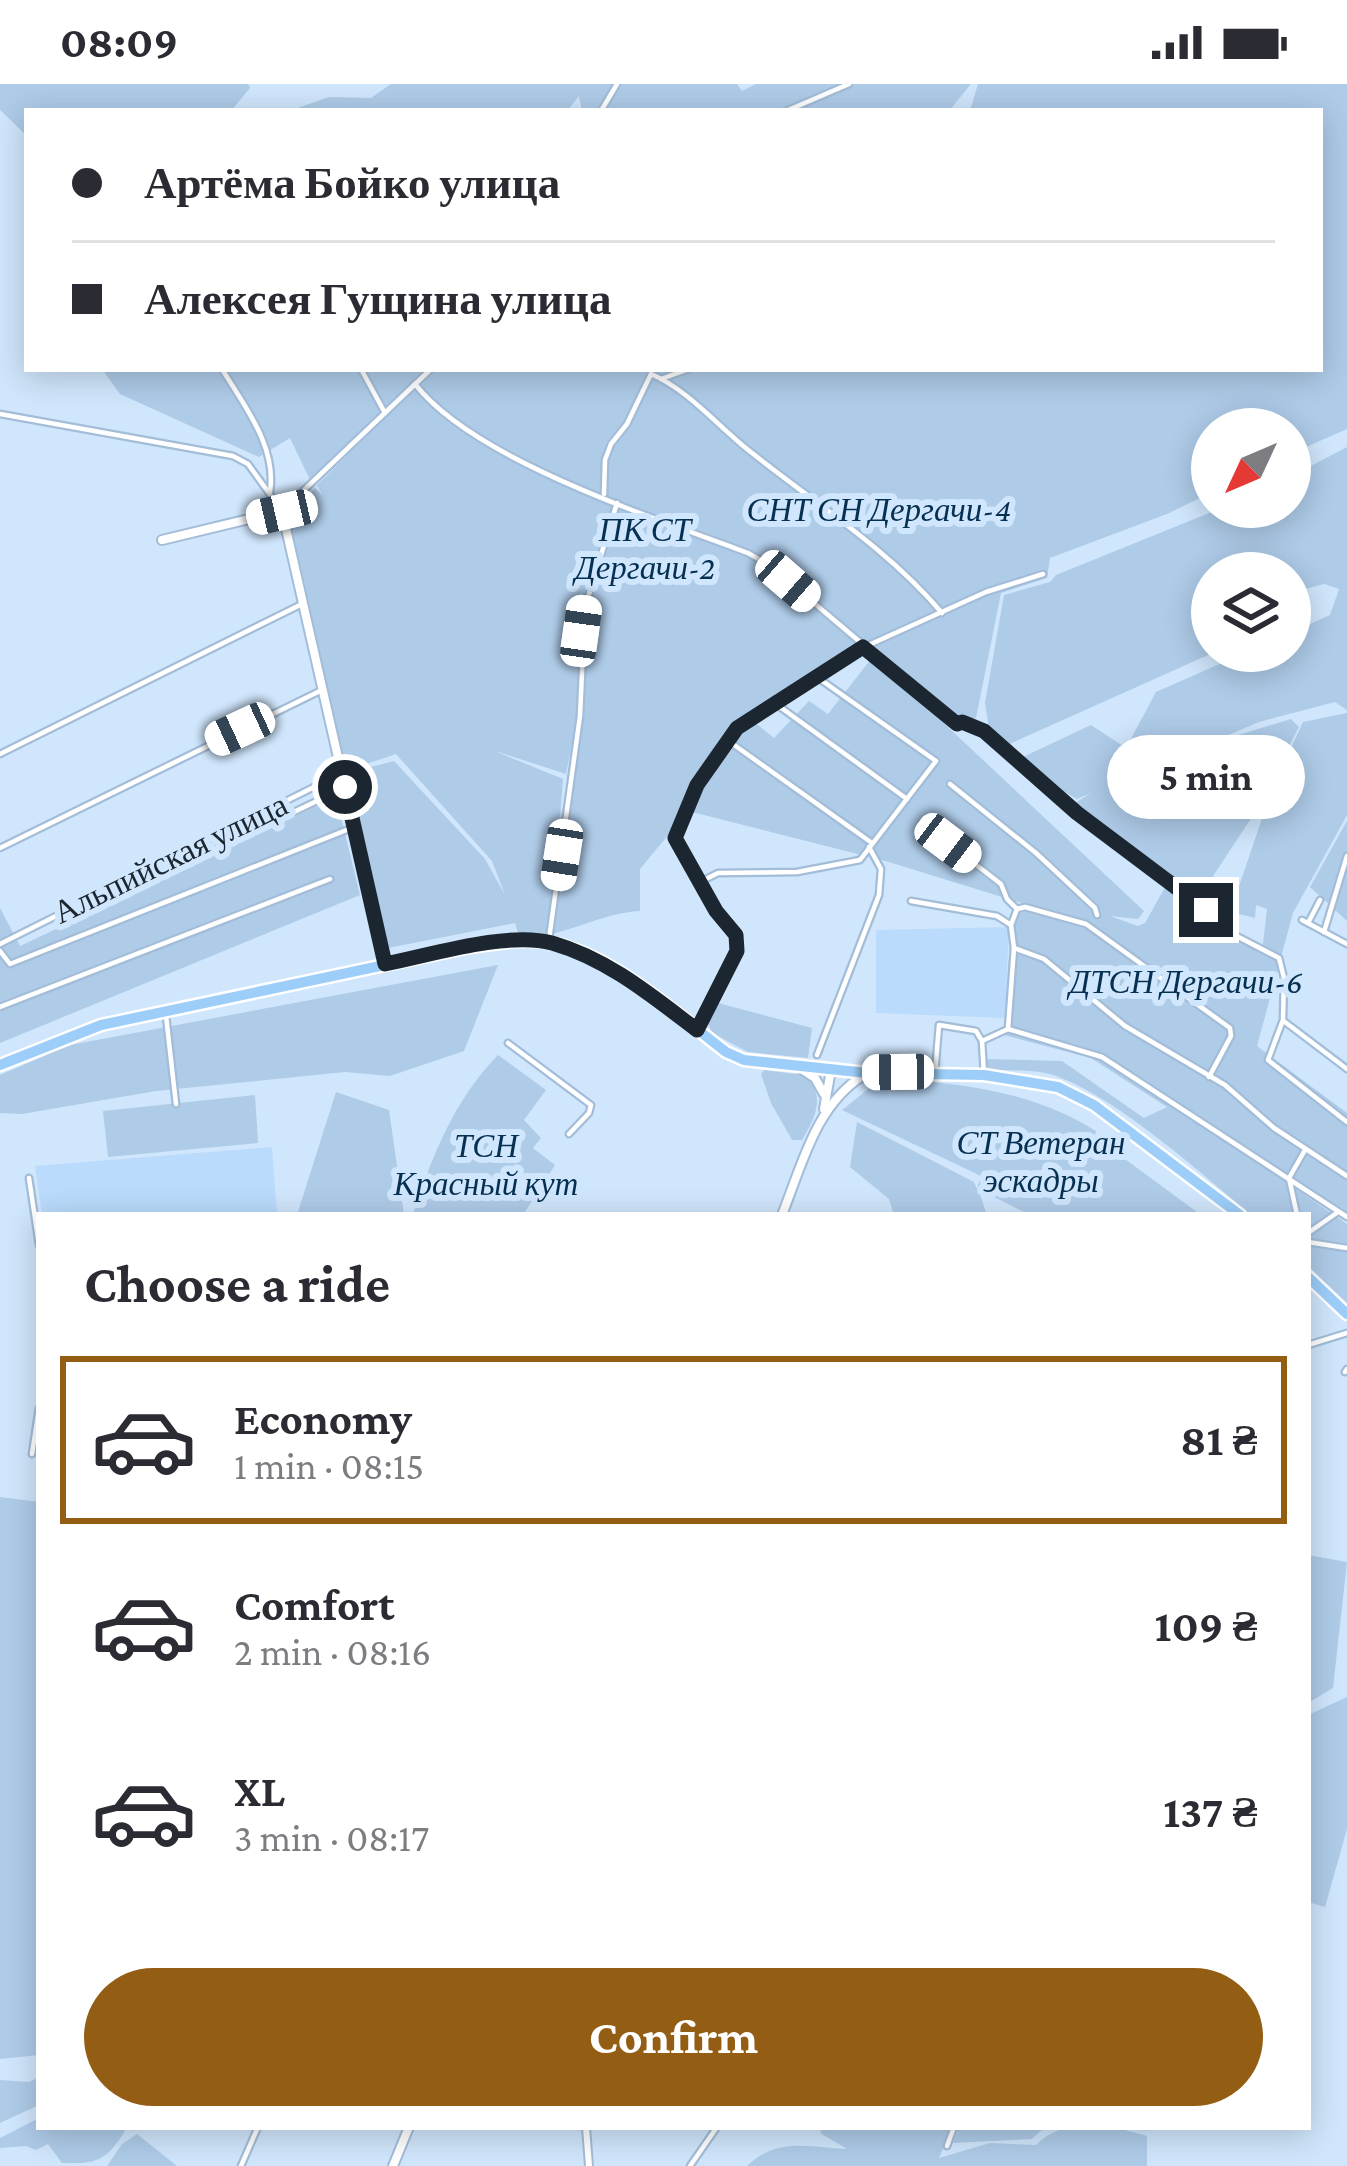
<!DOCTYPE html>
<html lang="en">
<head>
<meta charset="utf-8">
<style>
	:root { --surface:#fff; --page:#f7f7f7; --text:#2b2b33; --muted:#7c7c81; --line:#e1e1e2; --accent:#935d13 }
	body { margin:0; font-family:"Crimson Pro",serif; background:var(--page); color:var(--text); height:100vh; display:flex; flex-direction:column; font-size:45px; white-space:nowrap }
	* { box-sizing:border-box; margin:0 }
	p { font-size:39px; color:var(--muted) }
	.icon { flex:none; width:66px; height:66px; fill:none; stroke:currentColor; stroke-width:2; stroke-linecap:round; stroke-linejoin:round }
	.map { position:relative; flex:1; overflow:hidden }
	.side { position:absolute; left:36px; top:1128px; width:1275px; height:918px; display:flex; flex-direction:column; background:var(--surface); border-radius:0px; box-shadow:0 6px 30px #0003 }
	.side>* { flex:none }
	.hud { position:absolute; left:24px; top:24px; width:1299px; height:264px; border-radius:0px; box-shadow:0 6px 30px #0003; display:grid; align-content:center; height:264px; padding:0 48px; background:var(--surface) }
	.needle { width:78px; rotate:226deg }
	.controls { position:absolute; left:1191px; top:324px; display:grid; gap:24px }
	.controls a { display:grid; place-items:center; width:120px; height:120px; border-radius:50%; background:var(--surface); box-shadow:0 6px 30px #0003; font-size:60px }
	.end { position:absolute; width:54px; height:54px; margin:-27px; border:15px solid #1c2630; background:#fff; box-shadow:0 0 0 6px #fff }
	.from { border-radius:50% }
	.bubble { position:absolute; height:84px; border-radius:42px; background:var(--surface); box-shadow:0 6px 30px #0003; font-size:39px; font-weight:700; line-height:84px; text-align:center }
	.car { position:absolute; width:36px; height:72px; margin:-36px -18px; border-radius:15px; box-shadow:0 0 9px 3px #0007; background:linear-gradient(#fff 24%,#345 0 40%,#fff 0 76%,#345 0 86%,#fff 0) }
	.hud b { display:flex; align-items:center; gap:42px; height:114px; font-size:45px }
	.hud b+b { border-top:3px solid var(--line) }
	.hud i { width:30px; height:30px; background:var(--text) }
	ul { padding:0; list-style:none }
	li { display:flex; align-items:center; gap:36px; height:168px; margin:0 24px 18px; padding:0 24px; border:6px solid transparent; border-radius:0px }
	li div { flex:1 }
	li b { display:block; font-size:45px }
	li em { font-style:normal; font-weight:700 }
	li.current { border-color:var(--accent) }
	li>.icon { width:108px; height:108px; stroke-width:1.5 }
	h2 { padding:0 48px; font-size:54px; line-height:144px }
	.cta { display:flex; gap:24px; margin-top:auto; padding:24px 48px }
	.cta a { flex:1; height:138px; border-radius:72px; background:var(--accent); color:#fff; font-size:48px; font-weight:700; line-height:138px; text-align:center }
	.status { display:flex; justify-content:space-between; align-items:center; height:84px; padding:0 60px; background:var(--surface); direction:ltr }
	.status svg { height:33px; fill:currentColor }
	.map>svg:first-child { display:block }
	.built { fill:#badbfc }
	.green { fill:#aecbe8; fill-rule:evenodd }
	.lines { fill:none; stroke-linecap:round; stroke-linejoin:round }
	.minor-casing { stroke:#a3bdd8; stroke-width:9 }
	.tertiary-casing { stroke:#a3bdd8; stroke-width:10 }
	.secondary-casing { stroke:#a3bdd8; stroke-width:12 }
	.primary-casing { stroke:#fff; stroke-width:15 }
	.minor { stroke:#fff; stroke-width:4.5 }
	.tertiary { stroke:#fff; stroke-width:6 }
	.secondary { stroke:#fff; stroke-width:8 }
	.primary { stroke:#9dcefa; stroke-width:10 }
	.route { stroke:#1c2630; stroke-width:15 }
	.labels { text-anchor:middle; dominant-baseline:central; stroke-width:12; stroke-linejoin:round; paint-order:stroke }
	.park-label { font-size:33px; font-style:italic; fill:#063052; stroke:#d0e6fc }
	.street-label { font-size:33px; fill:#1c2630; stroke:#d0e6fc }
</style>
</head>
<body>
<div class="status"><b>08:09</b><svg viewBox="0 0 49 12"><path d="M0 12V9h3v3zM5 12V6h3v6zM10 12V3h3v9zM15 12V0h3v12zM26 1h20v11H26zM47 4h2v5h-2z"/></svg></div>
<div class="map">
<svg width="1347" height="2082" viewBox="0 0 1347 2082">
	<rect width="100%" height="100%" fill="#d0e6fc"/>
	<g class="built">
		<path d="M 1009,843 L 1005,934 L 876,929 L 876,846 Z"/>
		<path d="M 272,1063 L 277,1131 L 42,1131 L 35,1082 Z"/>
	</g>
	<g class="green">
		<path d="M 0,0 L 248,0 L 250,4 L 231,27 L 27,27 L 27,52 L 0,26 Z"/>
		<path d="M 391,0 L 737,0 L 742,7 L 756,0 L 971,0 L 949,27 L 582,27 L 579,12 L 567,27 L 289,27 L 329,13 L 371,14 Z"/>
		<path d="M 978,0 L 1347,0 L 1347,345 L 1290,370 L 1290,345 L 1212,345 L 1212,408 L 1167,430 L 1050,474 L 1047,494 L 1001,509 L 976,634 L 954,641 L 918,615 L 1144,827 L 1138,835 L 1110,832 L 1138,842 L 1145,839 L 1169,796 L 1072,721 L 1091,709 L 1077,715 L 1032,690 L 1023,673 L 1091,641 L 1126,664 L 1156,608 L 1249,567 L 1290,567 L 1290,549 L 1330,531 L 1339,505 L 1324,500 L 1290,509 L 1290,489 L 1212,489 L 1212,567 L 1217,567 L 1005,662 L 990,651 L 985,619 L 1004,511 L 1050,498 L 1056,491 L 1224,423 L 1290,423 L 1290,393 L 1347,363 L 1347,626 L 1335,618 L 1259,638 L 1219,655 L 1186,660 L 1129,690 L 1189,662 L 1206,661 L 1291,635 L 1299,643 L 1250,736 L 1194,821 L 1269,868 L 1263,860 L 1267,825 L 1256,821 L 1255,834 L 1239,830 L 1235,814 L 1272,705 L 1303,638 L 1347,629 L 1347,731 L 1293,829 L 1257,962 L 1347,1029 L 1347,1136 L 1296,1105 L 1347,1140 L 1347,1219 L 1308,1182 L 1308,1131 L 1251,1131 C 1201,1089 1114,1011 1053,991 C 1033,985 1008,987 987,985 L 986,975 L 1062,977 L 1144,1034 L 1167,1023 L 1091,974 L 1004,951 L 1013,839 L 1020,825 L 1060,831 L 889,778 L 688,727 L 640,785 L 640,827 C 597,829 562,856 519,852 L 515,839 L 383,865 L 343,690 L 394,677 L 485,775 L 505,811 L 492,777 L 396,670 L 343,688 L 285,433 L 315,404 L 323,411 L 317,401 L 435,285 L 687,285 L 688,289 L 699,285 L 1320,285 L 1320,27 L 970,27 ZM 618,414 L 586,526 L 581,632 L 563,766 L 558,758 L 563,695 L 492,666 L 566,690 L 577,633 L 579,548 L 592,485 ZM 855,563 L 871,575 L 828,630 L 809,617 L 774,654 L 754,638 L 741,648 L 747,637 Z"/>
		<path d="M 102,285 L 428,285 L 311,398 L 290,354 L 259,373 L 120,310 Z"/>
		<path d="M 336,713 L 360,811 L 0,959 L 0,824 L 20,862 Z"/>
		<path d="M 1347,737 L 1347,837 L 1310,803 Z"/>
		<path d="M 498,881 L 464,967 L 390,992 L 345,988 L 156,1007 L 22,1030 L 0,1029 L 0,991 L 70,961 Z"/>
		<path d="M 718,919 L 812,944 L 808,974 L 748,968 L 712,949 L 707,937 Z"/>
		<path d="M 498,971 L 546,1006 L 524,1036 L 541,1054 L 533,1064 L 555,1081 L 523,1131 L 413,1131 C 432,1072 454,1016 498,971 Z"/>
		<path d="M 764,986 L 804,991 C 827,1012 815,1034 802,1056 L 792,1056 L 771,1019 L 761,990 Z"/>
		<path d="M 882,994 C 959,999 1030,1006 1096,1047 L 1095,1053 L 1201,1131 L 1030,1131 L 978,1105 L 987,1131 L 894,1131 L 889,1115 L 850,1083 L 857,1038 L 974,1098 L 977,1105 L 981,1092 L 842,1026 Z"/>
		<path d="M 336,1008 L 389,1026 L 404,1131 L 297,1131 Z"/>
		<path d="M 255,1011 L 258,1059 L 108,1073 L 103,1027 Z"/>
		<path d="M 0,1413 L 39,1418 L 39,1971 L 0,1975 Z"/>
		<path d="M 1308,1471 L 1347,1478 L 1333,1604 L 1308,1619 Z"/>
		<path d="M 1347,1613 L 1347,1745 L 1325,1823 L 1308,1818 L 1308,1631 Z"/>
		<path d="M 39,1993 L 39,2021 L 0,2039 L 0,1996 L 29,1998 Z"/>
		<path d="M 39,2034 L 39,2043 L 122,2043 L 125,2047 C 106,2077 97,2080 62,2079 L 48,2060 L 36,2066 L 26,2062 L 0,2064 L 0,2054 Z"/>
		<path d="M 823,2043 L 952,2043 L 939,2074 L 990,2059 L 1036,2061 C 1064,2032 1111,2041 1147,2052 L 1147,2082 L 747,2082 C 777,2053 809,2063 847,2065 L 820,2049 Z"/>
		<path d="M 959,2043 L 1045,2043 L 1032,2055 L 953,2059 Z"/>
		<path d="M 137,2050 L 177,2082 L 107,2082 L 122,2060 Z"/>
	</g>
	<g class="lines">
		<g class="minor-casing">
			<g id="minor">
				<path d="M 601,27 L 617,0"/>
				<path d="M 786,27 L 849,0"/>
				<path d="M 222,285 C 245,323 277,363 270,408"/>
				<path d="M 361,285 L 385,329"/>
				<path d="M 661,295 L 689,285"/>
				<path d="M 415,300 C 475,377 655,434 748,469 L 769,481 L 957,640 L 984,647 L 1077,729 L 1206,826 L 1227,847 L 1279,874 L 1284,894 L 1283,936 L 1268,976 L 1347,1038"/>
				<path d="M 0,330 L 233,372 L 248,380 L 282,427 L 431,285"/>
				<path d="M 604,410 L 605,376 L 611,360 L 627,340 L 651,290 C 688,306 716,340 747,365 C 813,418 887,464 942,529"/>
				<path d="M 776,620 L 907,715"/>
				<path d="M 730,658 L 872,759"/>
				<path d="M 0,670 L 302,520"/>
				<path d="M 950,700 L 1036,769 L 1095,824 L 1097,831"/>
				<path d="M 922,739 L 1001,800 L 1007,815 L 1017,825"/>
				<path d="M 0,764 L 322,606"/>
				<path d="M 700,798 L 718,789 L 797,788 L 860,776 L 936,677 L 814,591"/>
				<path d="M 130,806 L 342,705"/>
				<path d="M 911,817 L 997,832 L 1011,841 L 1014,864 L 1008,945 L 982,957"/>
				<path d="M 1302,836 L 1347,860"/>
				<path d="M 1308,839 L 1320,816"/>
				<path d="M 1011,841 L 1017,825 L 1025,823 L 1086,840 L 1230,944 L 1231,952 L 1209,993"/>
				<path d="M 1324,848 L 1347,772"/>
				<path d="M 549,855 L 580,632 L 585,523 L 617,419"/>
				<path d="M 0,860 L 342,689"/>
				<path d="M 1014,864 L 1044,875 L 1125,942 L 1225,1001 L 1274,1044 L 1347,1092"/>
				<path d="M 0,867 L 10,880 L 354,743"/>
				<path d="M 0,923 L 330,795"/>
				<path d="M 166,932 L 176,1020"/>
				<path d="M 1285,938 L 1347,985"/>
				<path d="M 697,945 L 737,867 L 737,851 L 716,827 L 675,754 L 697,701 L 737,643 L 851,569 L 986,508 L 1043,490"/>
				<path d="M 1008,945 L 1102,973 L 1347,1133"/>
				<path d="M 508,959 L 591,1021 L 589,1029 L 569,1050"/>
				<path d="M 817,971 L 879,811 L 881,785 L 869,763"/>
				<path d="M 935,989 L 939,941 L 976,947 L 982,957 L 984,991"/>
				<path d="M 29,1094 L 39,1161"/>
				<path d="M 1297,1131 L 1289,1094 L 1305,1066"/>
				<path d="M 1308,1149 L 1338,1128"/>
				<path d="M 1308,1158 L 1347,1164"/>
				<path d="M 1308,1261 L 1347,1249"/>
				<path d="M 1345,1288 L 1347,1285"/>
				<path d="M 32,1370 L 39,1324"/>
				<path d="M 947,2062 L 954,2043"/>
				<path d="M 241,2082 L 258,2043"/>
				<path d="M 690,2082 L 717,2043"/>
			</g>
		</g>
		<g class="tertiary-casing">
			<path id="tertiary" d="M 586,2043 L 589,2082"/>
		</g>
		<g class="secondary-casing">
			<g id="secondary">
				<path d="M 162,456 L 282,427 L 385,880"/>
				<path d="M 798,983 L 815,994 L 824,1010"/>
				<path d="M 824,1025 L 831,986"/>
				<path d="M 782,1131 C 802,1081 816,1020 864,991"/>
				<path d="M 393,2082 L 409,2043"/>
			</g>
		</g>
		<g class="primary-casing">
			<g id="primary">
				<path d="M 0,981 L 101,941 L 470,863 C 495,860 520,854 545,858 C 609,867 676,930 726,968 L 744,976 L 867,989 L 984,991 L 1058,1003 L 1094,1021 L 1240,1131"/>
				<path d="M 1308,1193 L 1347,1230"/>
			</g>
		</g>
		<use href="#minor" class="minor"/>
		<use href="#tertiary" class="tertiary"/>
		<use href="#secondary" class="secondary"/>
		<use href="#primary" class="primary"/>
	</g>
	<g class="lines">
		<path class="route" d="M 345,703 L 385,880 C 431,871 507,847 552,859 C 608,875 652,912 697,946 L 737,867 L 736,851 L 716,827 L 675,754 L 697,701 L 737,644 L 863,563 L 957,640 L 962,638 L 984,647 L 1077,729 L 1206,826"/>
	</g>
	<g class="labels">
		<g class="park-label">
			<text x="879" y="425">СНТ СН Дергачи-4</text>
			<text x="645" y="445">ПК СТ<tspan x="645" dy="38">Дергачи-2</tspan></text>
			<text x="1186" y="897">ДТСН Дергачи-6</text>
			<text x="1041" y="1058">СТ Ветеран<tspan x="1041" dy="38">эскадры</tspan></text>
			<text x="486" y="1061">ТСН<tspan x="486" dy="38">Красный кут</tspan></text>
		</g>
		<g class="street-label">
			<text transform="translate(170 774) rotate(-26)">Альпийская улица</text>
		</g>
	</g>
</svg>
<div class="controls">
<a><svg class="needle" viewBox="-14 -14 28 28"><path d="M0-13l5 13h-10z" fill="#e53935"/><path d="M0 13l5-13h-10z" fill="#7c7c81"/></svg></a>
<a><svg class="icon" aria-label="layers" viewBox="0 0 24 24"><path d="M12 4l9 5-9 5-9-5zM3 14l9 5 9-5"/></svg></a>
</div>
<i class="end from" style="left:345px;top:703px"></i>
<i class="end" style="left:1206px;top:826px"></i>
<div class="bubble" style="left:1107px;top:651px;width:198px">5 min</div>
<i class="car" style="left:282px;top:428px;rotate:257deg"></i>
<i class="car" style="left:788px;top:497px;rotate:131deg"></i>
<i class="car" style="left:581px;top:547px;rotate:8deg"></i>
<i class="car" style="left:240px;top:645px;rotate:245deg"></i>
<i class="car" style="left:948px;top:759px;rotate:127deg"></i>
<i class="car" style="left:562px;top:771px;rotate:189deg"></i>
<i class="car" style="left:898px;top:988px;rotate:269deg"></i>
<div class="hud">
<b><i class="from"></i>Артёма Бойко улица</b>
<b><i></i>Алексея Гущина улица</b>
</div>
<section class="side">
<h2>Choose a ride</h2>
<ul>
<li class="current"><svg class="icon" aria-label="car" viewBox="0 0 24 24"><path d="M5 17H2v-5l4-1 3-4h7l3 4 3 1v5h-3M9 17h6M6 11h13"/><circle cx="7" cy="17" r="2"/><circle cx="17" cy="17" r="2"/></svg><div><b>Economy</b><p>1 min · 08:15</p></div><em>81 ₴</em></li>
<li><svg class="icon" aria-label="car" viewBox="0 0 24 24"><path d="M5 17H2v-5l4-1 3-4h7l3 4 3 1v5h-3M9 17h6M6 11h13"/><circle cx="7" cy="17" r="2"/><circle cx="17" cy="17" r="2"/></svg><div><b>Comfort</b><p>2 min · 08:16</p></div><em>109 ₴</em></li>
<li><svg class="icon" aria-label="car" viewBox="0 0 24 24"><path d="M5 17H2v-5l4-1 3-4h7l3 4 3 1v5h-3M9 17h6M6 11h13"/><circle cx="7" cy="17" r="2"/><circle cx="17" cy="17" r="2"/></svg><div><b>XL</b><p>3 min · 08:17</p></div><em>137 ₴</em></li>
</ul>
<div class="cta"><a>Confirm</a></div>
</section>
</div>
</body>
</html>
